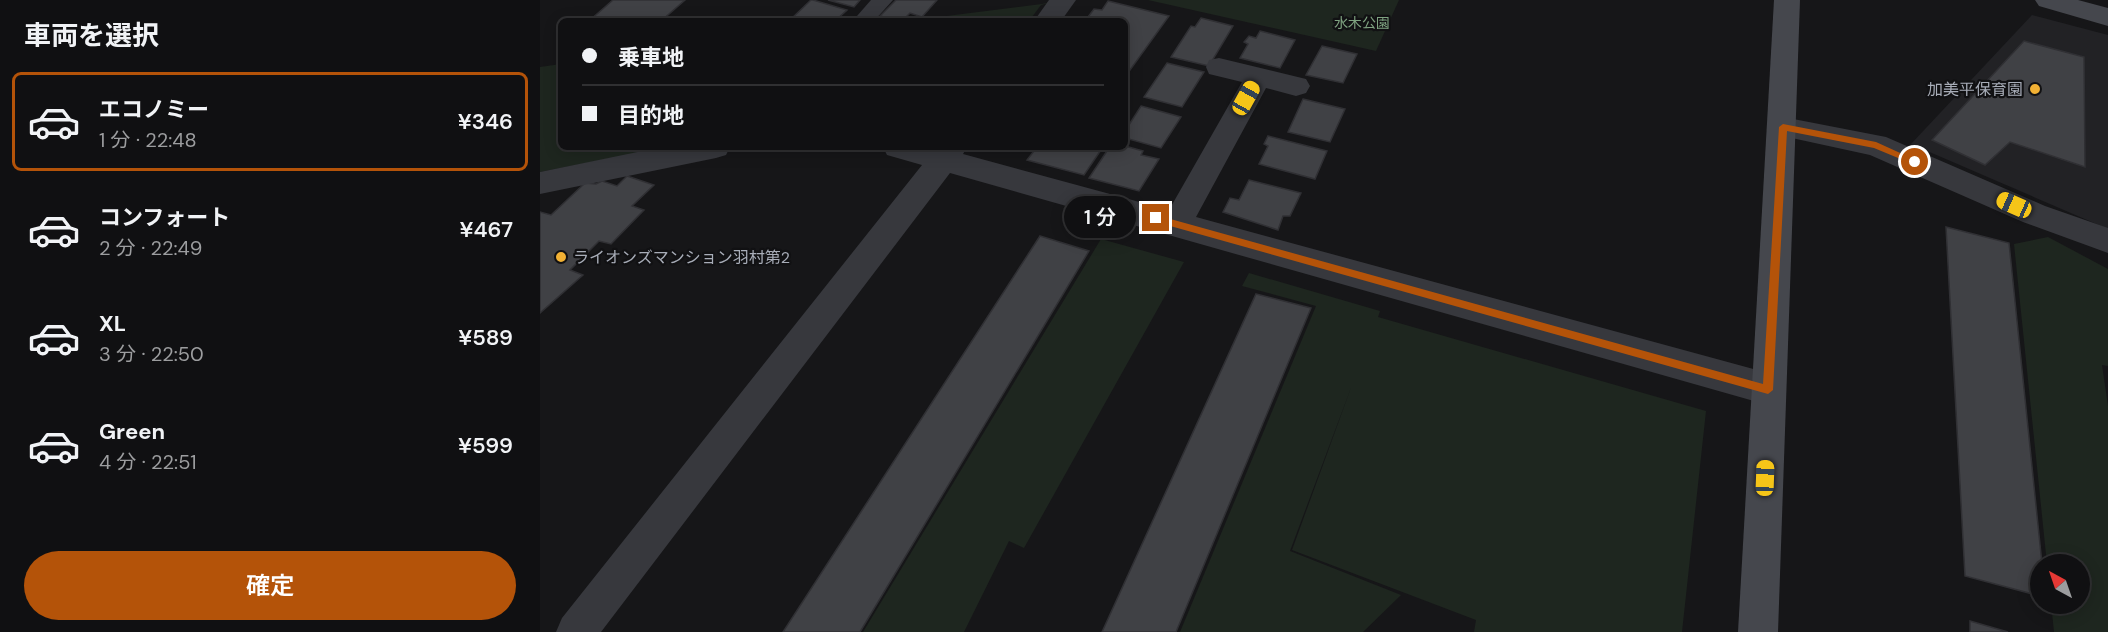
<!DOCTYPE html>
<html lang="ja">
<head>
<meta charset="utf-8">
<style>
	:root { --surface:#101012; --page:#19191b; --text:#f1f3f6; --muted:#9c9d9f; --line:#303032; --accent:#b45309 }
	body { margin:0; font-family:"DM Sans","Noto Sans JP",sans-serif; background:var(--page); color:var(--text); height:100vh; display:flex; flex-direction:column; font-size:22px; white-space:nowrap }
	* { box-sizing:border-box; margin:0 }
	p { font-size:20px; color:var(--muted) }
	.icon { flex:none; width:33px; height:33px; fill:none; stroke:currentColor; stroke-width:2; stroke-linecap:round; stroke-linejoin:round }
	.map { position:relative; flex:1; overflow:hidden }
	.sheet { display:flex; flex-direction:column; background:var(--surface); width:540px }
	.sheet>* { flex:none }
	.top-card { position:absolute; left:18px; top:18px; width:570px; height:132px; border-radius:9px; box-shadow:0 3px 15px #0003,0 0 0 2px var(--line); display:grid; align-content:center; height:132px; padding:0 24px; background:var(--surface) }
	.needle { width:39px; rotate:320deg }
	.fabs { position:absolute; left:1490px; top:554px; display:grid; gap:12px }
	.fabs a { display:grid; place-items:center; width:60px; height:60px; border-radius:50%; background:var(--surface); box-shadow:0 3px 15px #0003,0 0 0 2px var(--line); font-size:30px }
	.end { position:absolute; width:27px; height:27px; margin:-14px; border:8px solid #b45309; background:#fff; box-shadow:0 0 0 3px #fff }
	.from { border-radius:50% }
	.bubble { position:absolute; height:42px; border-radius:21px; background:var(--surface); box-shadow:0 3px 15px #0003,0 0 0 2px var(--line); font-size:20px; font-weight:600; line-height:42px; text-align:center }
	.car { position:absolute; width:18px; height:36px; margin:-18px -9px; border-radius:8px; box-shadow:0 0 4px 2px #0007; background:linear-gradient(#f5c518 24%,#345 0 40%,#f5c518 0 76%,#345 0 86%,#f5c518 0) }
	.top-card b { display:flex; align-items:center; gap:21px; height:57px; font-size:22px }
	.top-card b+b { border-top:2px solid var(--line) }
	.top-card i { width:15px; height:15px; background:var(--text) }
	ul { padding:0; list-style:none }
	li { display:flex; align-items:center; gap:18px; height:99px; margin:0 12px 9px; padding:0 12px; border:3px solid transparent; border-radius:9px }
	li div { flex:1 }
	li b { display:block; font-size:22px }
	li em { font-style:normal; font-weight:600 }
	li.active { border-color:var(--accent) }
	li>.icon { width:54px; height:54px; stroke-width:1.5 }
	h2 { padding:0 24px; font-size:27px; line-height:72px }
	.action { display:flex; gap:12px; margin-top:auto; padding:12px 24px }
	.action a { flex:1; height:69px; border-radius:36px; background:var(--accent); color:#fff; font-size:24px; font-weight:600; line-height:69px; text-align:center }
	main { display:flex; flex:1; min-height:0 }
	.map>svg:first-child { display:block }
	.built { fill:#222225 }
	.green { fill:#1e261f }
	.building { fill:#404145; stroke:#303034; stroke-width:1.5 }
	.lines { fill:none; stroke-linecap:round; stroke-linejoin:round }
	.lane { fill:#37383d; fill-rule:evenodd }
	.street { fill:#37383d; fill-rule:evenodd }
	.secondary { fill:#45474d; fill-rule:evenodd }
	.route { fill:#b45309 }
	.poi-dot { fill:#f2b134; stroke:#111113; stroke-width:2 }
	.labels { text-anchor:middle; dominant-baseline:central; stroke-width:4.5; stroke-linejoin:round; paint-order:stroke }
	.far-park-label { font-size:14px; fill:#7fa381; stroke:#111113 }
	.poi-label { font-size:16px; fill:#a8adb8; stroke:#111113; text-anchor:end }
</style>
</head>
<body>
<main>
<section class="sheet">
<h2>車両を選択</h2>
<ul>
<li class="active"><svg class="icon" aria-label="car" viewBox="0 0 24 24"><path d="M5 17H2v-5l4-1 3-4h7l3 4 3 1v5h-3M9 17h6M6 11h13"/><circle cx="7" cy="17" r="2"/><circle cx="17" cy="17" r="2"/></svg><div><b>エコノミー</b><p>1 分 · 22:48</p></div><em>¥346</em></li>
<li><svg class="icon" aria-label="car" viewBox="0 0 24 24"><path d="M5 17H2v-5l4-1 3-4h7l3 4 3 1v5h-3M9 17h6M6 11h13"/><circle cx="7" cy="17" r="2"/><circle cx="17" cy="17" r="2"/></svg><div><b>コンフォート</b><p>2 分 · 22:49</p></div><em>¥467</em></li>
<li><svg class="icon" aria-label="car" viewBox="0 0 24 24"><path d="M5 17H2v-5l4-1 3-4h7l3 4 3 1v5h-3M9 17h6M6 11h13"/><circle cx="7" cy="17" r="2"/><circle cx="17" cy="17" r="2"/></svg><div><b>XL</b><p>3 分 · 22:50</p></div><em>¥589</em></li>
<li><svg class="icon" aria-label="car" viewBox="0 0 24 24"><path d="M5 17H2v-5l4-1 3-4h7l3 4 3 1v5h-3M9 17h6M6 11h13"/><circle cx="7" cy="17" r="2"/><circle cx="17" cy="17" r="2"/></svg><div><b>Green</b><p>4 分 · 22:51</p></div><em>¥599</em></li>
</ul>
<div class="action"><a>確定</a></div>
</section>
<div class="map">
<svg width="1568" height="632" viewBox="0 0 1568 632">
	<rect width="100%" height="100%" fill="#161618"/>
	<path class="built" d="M 1492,15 L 1568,35 L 1568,229 L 1371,144 Z"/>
	<g class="green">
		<path d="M 519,0 L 501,5 L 489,21 L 367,21 L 502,4 Z"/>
		<path d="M 608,0 L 859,0 L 836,51 Z"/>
		<path d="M 21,64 L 21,147 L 128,147 L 0,172 L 0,67 Z"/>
		<path d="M 1508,237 L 1568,269 L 1568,366 L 1562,365 L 1568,406 L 1568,632 L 1514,632 L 1511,603 L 1539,603 L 1539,564 L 1507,564 L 1474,244 Z"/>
		<path d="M 561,239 L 644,262 L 484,548 L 469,541 L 424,632 L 323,632 Z"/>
		<path d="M 709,273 L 840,311 L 838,317 L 1166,411 L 1142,632 L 934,632 L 936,620 L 752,550 L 812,385 L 750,551 L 861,595 L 823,632 L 640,632 L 776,306 L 702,286 Z"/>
	</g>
	<g class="building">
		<path d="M 73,0 L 145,0 L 121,21 L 49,21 Z"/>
		<path d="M 271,0 L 273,0 L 307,10 L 295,21 L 249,21 Z"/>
		<path d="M 288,0 L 320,0 L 314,7 Z"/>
		<path d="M 356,0 L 397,0 L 382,17 L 370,13 L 365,18 L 358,20 L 340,16 Z"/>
		<path d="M 568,1 L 629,16 L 585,77 L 585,21 L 545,21 L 554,9 L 562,10 Z"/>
		<path d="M 661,18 L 693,26 L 669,66 L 631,57 L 651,26 L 655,27 Z"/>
		<path d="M 720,31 L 755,40 L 740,68 L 700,58 L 708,44 L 704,42 L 709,36 L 716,38 Z"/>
		<path d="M 1484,41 L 1544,57 L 1545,167 L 1470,142 L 1445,165 L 1392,140 Z"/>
		<path d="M 782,46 L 817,54 L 803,83 L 766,75 Z"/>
		<path d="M 627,63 L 664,72 L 642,107 L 604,97 Z"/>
		<path d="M 763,99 L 805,109 L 790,142 L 748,132 Z"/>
		<path d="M 601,106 L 641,117 L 621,148 L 585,138 L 585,131 Z"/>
		<path d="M 728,136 L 787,151 L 775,179 L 719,164 L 728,146 L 724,144 Z"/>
		<path d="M 585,146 L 603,151 L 601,155 L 619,159 L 599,191 L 549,178 L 569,148 L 579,151 Z"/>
		<path d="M 497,147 L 563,147 L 544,175 L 487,160 Z"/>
		<path d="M 87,176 L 114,185 L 92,206 L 104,210 L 71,244 L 59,241 L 30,270 L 43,275 L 0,313 L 0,212 L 11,215 L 45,183 L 56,184 L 62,181 L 77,186 Z"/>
		<path d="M 709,180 L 761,193 L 750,216 L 743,216 L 738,230 L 683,212 L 690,198 L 699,200 Z"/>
		<path d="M 1406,227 L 1469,243 L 1502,564 L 1500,564 L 1500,596 L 1425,576 Z"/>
		<path d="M 500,236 L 549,251 L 320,632 L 243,632 Z"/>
		<path d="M 716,294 L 771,308 L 636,632 L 562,632 Z"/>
		<path d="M 1430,621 L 1468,632 L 1430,632 Z"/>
	</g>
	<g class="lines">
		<path class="lane" d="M 331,0 L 353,0 L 334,21 L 320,21 L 317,16 Z"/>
		<g class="street">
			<path d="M 509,0 L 536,0 L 521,21 L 494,21 Z"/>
			<path d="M 679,58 L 766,79 L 770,86 L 766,93 L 756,96 L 726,88 L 656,217 L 1228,373 L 1240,378 L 1245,389 L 1240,400 L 1228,405 L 410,173 L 61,632 L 16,632 L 22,618 L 382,165 L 347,155 L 343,147 L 427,147 L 423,154 L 629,210 L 702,82 L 669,74 L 666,67 L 669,60 Z"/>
			<path d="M 1243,117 L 1346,137 L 1505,206 L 1568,228 L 1568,253 L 1483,222 L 1330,155 L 1233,134 L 1229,127 L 1233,120 Z"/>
			<path d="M 122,147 L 190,147 L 186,155 L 176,158 L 0,194 L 0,172 Z"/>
		</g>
		<g class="secondary">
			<path d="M 1234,0 L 1260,0 L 1238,632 L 1198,632 Z"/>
			<path d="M 1495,0 L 1538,0 L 1568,8 L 1568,26 L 1499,6 Z"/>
		</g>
	</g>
	<path class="route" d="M 1243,124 L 1336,142 L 1380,162 L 1375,165 L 1334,148 L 1247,131 L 1233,390 L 1228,394 L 616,222 L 611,218 L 616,215 L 1223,384 L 1239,127 Z"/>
	<g class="poi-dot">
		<circle cx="1495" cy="89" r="6"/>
		<circle cx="21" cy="257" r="6"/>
	</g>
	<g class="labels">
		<g class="far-park-label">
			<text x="822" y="23">水木公園</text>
		</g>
		<g class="poi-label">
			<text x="1483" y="89">加美平保育園</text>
			<text x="33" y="257" text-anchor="start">ライオンズマンション羽村第2</text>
		</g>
	</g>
</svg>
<div class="fabs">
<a><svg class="needle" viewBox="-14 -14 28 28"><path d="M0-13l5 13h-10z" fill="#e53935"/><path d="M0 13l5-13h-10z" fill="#9c9d9f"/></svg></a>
</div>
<i class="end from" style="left:1375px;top:162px"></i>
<i class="end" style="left:616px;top:218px"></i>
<div class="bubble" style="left:524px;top:196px;width:72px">1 分</div>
<i class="car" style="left:706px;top:98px;rotate:29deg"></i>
<i class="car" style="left:1474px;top:205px;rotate:294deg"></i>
<i class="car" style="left:1225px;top:478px;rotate:2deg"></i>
<div class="top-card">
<b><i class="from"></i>乗車地</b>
<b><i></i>目的地</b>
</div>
</div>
</main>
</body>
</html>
